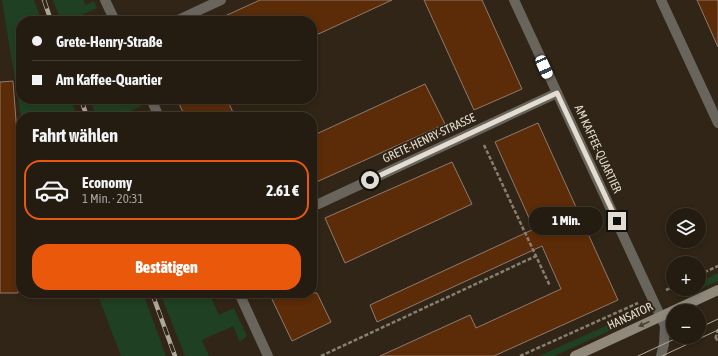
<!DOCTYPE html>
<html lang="de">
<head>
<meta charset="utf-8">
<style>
	:root { --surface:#241c10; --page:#30291e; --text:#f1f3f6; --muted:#a3a19f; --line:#413a30; --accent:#ea580c }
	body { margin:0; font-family:"Asap Condensed",sans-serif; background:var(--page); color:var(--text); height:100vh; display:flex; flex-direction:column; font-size:15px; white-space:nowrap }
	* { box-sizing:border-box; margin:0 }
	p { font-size:13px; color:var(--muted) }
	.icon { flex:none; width:22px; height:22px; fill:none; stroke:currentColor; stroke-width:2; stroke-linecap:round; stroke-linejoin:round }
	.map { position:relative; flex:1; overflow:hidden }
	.side { position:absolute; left:16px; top:112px; width:301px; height:186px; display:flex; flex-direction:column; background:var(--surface); border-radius:16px; box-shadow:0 2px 6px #0003,0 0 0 1px var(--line) }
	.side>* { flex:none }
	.banner { position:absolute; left:16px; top:16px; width:301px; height:88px; border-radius:16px; box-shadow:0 2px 6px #0003,0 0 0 1px var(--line); display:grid; align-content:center; height:88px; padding:0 16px; background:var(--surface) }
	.controls { position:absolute; left:666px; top:208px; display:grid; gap:8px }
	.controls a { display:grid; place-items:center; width:40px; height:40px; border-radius:50%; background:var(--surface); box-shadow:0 2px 6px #0003,0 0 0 1px var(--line); font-size:20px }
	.end { position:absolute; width:18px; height:18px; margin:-9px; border:5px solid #e3dcd2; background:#111; box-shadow:0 0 0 2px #111 }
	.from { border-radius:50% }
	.bubble { position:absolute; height:28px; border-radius:14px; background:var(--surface); box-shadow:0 2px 6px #0003,0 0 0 1px var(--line); font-size:13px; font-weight:800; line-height:28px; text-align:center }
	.car { position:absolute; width:12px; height:24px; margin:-12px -6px; border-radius:5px; box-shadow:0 0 3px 1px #0007; background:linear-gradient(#fff 24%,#345 0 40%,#fff 0 76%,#345 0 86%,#fff 0) }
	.banner b { display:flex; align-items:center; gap:14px; height:38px; font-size:15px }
	.banner b+b { border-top:1px solid var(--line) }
	.banner i { width:10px; height:10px; background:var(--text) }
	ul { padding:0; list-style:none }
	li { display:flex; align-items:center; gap:12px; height:60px; margin:0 8px 6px; padding:0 8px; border:2px solid transparent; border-radius:16px }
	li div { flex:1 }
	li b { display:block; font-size:15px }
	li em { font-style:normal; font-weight:800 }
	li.active { border-color:var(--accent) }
	li>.icon { width:36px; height:36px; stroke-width:1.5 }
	h2 { padding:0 16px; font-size:18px; line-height:48px }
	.primary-button { display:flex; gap:8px; margin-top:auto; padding:8px 16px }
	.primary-button a { flex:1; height:46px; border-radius:16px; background:var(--accent); color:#fff; font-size:16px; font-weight:800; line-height:46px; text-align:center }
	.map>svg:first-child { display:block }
	.green { fill:#1f4022 }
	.building { fill:#5c2b07; stroke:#8f7b6f }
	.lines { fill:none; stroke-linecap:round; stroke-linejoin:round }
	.path { stroke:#887f73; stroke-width:2.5; stroke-dasharray:4 2; stroke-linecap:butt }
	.street { stroke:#69655d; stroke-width:10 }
	.secondary { stroke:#8f887b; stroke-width:10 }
	.tram { stroke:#afa79b; stroke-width:1 }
	.rail-casing { stroke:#afa79b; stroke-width:4.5 }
	.rail { stroke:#302516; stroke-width:3; stroke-dasharray:9; stroke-linecap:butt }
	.oneway { fill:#4c4334 }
	.route { stroke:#e3dcd2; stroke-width:5 }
	.labels { text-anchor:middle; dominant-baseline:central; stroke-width:4; stroke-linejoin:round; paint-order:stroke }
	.street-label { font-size:12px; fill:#e3dcd2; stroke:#302516 }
</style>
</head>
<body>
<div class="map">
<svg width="718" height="356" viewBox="0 0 718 356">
	<rect width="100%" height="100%" fill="#302516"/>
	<g class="green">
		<path d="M 2,0 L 34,0 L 42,21 L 21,21 L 21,99 L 71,99 L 77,117 L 21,117 Z"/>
		<path d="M 53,0 L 83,0 L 86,5 L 94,1 L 97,8 L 82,15 L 84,21 L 61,21 Z"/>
		<path d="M 90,99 L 121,99 L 125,106 L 140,99 L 143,105 L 127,113 L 129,117 L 96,117 Z"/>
		<path d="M 718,273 L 718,281 L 703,288 L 700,288 L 699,282 Z"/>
		<path d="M 97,293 L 143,293 L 166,356 L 121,356 Z"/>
		<path d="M 160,293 L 209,293 L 219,315 L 234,308 L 247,336 L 240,342 L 233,326 L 202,340 L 209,356 L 185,356 Z"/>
		<path d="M 614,322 L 616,328 L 554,356 L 539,356 Z"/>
	</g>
	<g class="building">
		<path d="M 260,0 L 392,0 L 312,37 L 312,21 L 214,21 Z"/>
		<path d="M 424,0 L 482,0 L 522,89 L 474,110 Z"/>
		<path d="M 697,0 L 718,0 L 718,47 Z"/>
		<path d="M 13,81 L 17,134 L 18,293 L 0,293 L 0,82 Z"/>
		<path d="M 425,84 L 445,124 L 312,184 L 312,136 Z"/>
		<path d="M 177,99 L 227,99 L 235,117 L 185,117 Z"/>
		<path d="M 538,123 L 618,300 L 494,356 L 380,356 L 470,315 L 476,328 L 561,289 L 542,246 L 377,322 L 370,305 L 534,229 L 495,142 Z"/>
		<path d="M 452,162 L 472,204 L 345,263 L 325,218 Z"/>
		<path d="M 269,293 L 317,293 L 331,322 L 292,341 Z"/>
	</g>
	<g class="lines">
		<g class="path">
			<path d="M 484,145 L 550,286"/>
			<path d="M 699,275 L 718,266"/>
			<path d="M 666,290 L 673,287"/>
			<path d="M 718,329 L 715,340 L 718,339"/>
			<path d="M 321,356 L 536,256"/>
			<path d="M 520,356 L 638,303"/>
		</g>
		<g class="street">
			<path d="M 105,0 L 115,21"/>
			<path d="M 514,0 L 665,326 L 664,344 L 661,356"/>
			<path d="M 661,0 L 718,123"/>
			<path d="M 176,21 L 221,0"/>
			<path d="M 151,99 L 159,117"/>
			<path d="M 312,207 L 557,93"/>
			<path d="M 239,293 L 268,356"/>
		</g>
		<path class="secondary" d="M 575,356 L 718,290"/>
		<g class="tram">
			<path d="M 699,328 L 718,319"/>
			<path d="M 638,356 L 679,337"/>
			<path d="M 662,356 L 718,330"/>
		</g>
		<g class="rail-casing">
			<g id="rail">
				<path d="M 44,0 L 51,21"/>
				<path d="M 81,99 L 87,117"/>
				<path d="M 152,293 L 175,356"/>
			</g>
		</g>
		<use href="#rail" class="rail"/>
	</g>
	<defs><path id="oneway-solid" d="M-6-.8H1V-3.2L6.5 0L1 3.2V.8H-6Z"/></defs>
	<use class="oneway" href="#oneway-solid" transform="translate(644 324) rotate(155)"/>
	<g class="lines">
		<path class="route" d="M 370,180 L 557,93 L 617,221"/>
	</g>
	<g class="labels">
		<g class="street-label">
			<text transform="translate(429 138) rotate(-25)">GRETE-HENRY-STRASSE</text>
			<text transform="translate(598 149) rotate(65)">AM KAFFEE-QUARTIER</text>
			<text transform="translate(630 316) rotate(-25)">HANSATOR</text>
		</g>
	</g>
</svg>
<div class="controls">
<a><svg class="icon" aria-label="layers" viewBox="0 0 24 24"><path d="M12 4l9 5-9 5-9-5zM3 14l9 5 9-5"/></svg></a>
<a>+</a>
<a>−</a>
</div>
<i class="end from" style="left:370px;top:180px"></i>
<i class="end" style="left:617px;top:221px"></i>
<div class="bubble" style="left:529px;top:207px;width:74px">1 Min.</div>
<i class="car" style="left:544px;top:67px;rotate:156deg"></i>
<div class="banner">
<b><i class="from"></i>Grete-Henry-Straße</b>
<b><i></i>Am Kaffee-Quartier</b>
</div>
<section class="side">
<h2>Fahrt wählen</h2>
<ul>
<li class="active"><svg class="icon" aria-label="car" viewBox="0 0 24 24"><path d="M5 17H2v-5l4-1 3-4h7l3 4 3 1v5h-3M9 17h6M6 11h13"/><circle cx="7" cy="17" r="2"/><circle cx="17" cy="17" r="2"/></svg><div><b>Economy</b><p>1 Min. · 20:31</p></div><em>2.61 €</em></li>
</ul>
<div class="primary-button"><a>Bestätigen</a></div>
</section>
</div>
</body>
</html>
